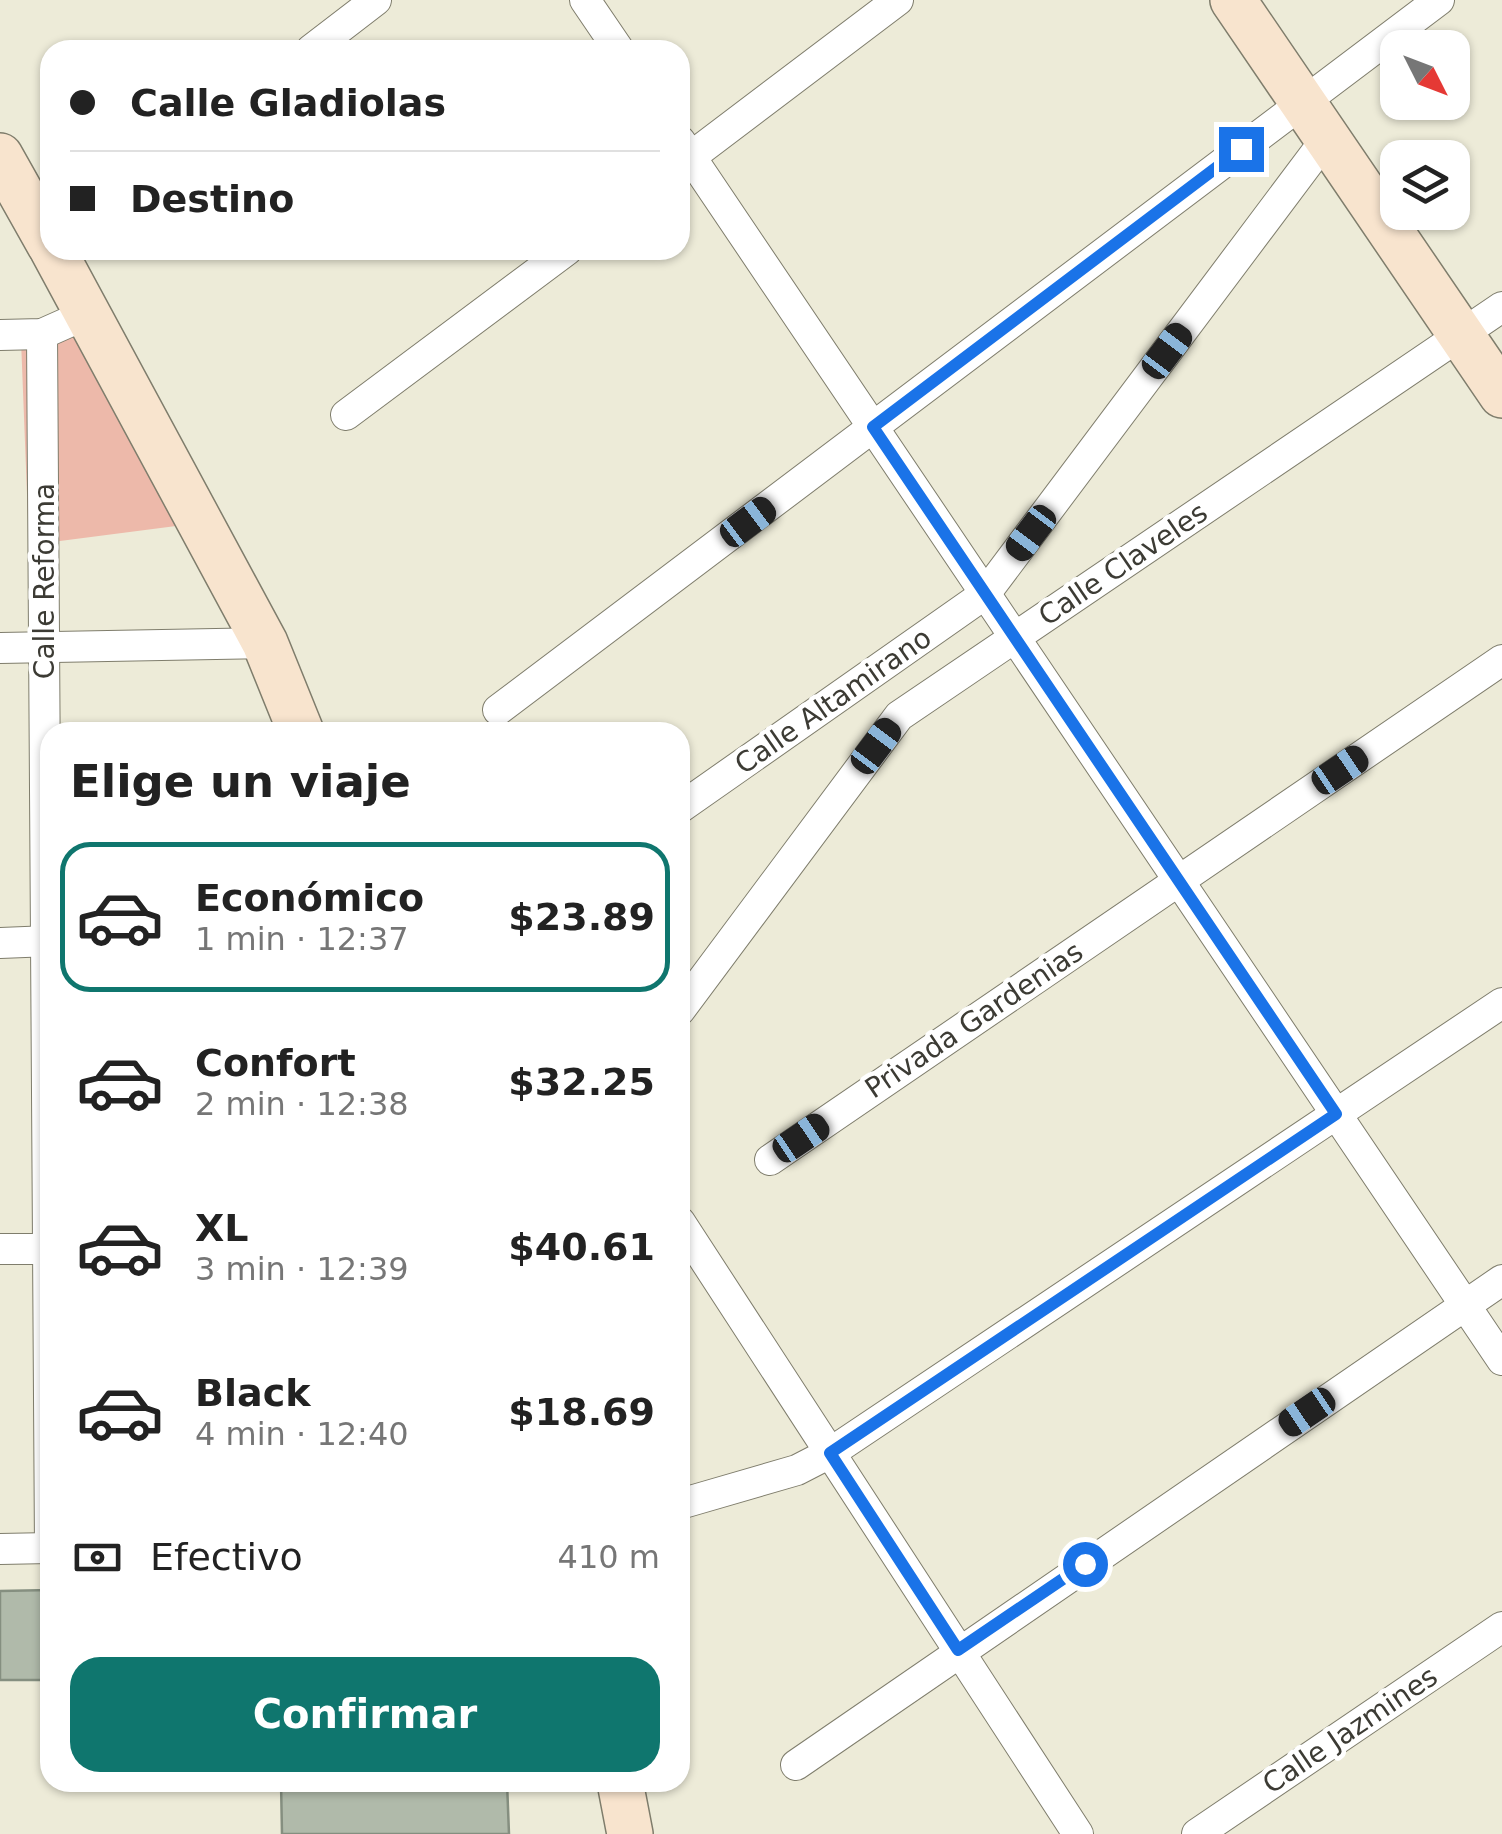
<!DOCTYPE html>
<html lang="es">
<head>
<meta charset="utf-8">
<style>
	:root { --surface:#fff; --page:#f2f2f2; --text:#222; --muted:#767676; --line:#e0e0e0; --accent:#0f766e }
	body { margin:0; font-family:"DejaVu Sans",sans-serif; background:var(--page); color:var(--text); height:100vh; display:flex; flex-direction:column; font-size:38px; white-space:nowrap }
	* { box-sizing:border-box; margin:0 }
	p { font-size:32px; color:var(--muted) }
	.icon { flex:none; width:55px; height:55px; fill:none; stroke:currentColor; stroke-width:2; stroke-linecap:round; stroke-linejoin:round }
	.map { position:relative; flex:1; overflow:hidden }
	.drawer { position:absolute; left:40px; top:722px; width:650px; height:1070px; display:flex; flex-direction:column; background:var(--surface); border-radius:30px; box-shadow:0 2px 8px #0004 }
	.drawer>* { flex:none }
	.banner { position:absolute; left:40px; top:40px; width:650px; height:220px; border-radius:30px; box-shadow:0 2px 8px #0004; display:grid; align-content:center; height:220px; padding:0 30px; background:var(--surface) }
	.needle { width:65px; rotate:132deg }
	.fabs { position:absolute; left:1380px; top:30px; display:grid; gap:20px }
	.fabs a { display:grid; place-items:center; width:90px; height:90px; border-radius:20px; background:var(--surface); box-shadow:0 2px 8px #0004; font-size:50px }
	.end { position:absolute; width:45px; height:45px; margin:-22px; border:12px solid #1a73e8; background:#fff; box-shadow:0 0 0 5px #fff }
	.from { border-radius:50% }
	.car { position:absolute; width:30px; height:60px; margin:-30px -15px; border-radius:12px; box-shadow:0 0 8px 2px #0007; background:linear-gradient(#222 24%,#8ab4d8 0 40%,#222 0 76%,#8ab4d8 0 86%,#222 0) }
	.banner b { display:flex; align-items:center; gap:35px; height:95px; font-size:38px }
	.banner b+b { border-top:2px solid var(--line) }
	.banner i { width:25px; height:25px; background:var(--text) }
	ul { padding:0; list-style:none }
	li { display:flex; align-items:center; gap:30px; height:150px; margin:0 20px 15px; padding:0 10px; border:5px solid transparent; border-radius:30px }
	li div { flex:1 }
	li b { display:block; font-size:38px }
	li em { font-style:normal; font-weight:700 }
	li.on { border-color:var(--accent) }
	li>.icon { width:90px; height:90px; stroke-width:1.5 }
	h2 { padding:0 30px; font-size:45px; line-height:120px }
	.pay { display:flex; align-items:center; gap:25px; height:110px; padding:0 30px; font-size:38px }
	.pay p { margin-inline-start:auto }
	.primary-button { display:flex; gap:20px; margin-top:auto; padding:20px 30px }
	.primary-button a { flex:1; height:115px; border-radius:30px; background:var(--accent); color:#fff; font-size:40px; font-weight:700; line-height:115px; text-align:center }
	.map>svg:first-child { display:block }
	.green { fill:#edb9aa }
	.building { fill:#b0baaa; stroke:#858f80; stroke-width:2.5 }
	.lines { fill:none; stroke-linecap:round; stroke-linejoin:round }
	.street-casing { stroke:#7f7d6c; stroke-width:32 }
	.secondary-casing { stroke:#7f7d6c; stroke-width:48 }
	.street { stroke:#fff; stroke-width:30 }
	.secondary { stroke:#f8e4ce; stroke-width:45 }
	.route { stroke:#1a73e8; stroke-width:12 }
	.labels { text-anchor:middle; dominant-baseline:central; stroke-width:9; stroke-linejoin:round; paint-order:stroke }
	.street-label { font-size:28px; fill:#3c3b34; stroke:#fff }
</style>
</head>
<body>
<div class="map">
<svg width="1502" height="1834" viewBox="0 0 1502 1834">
	<rect width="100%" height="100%" fill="#edebd8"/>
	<path class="green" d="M 92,310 L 207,522 L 29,545 L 21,340 Z"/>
	<g class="building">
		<path d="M 50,1590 L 50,1680 L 0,1680 L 0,1591 Z"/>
		<path d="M 281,1782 L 507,1782 L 509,1834 L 282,1834 Z"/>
	</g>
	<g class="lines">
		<g class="street-casing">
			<g id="street">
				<path d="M 585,0 L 619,50"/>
				<path d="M 311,50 L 376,0"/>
				<path d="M 680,141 L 1502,1360"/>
				<path d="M 680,165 L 898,0"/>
				<path d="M 42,334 L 50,1548"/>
				<path d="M 0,335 L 42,334 L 87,314"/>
				<path d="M 346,415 L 567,250"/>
				<path d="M 0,648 L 265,643"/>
				<path d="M 498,710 L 1439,0"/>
				<path d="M 680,808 L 985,594 L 1327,138"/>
				<path d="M 0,943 L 50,941"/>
				<path d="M 680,1010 L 899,716 L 1502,307"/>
				<path d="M 770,1160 L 1502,660"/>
				<path d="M 680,1222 L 1078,1834"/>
				<path d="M 0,1249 L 50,1249"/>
				<path d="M 680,1504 L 797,1470 L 830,1453 L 1502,1003"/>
				<path d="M 0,1549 L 50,1548"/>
				<path d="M 796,1765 L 1502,1280"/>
				<path d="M 1197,1834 L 1502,1627"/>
			</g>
		</g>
		<g class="secondary-casing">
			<g id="secondary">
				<path d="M 1233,0 L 1502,395"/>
				<path d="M 0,156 L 50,245"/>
				<path d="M 53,250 L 265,643 L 301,732"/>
				<path d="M 620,1782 L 630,1834"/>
			</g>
		</g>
		<use href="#street" class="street"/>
		<use href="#secondary" class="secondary"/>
	</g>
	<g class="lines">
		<path class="route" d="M 1085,1564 L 958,1650 L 830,1453 L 1336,1114 L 873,427 L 1241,149"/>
	</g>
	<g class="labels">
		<g class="street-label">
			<text transform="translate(1123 564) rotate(-34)">Calle Claveles</text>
			<text transform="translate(44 581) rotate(-90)">Calle Reforma</text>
			<text transform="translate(833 701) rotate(-35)">Calle Altamirano</text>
			<text transform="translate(974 1020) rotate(-34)">Privada Gardenias</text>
			<text transform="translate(1350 1730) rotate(-34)">Calle Jazmines</text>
		</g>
	</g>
</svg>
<div class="fabs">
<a><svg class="needle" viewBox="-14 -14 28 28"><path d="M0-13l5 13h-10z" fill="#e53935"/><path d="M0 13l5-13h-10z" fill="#767676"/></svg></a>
<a><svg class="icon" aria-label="layers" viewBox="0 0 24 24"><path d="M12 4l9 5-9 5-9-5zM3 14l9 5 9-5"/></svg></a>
</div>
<i class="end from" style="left:1085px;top:1564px"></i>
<i class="end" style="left:1241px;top:149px"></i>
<i class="car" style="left:1167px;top:351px;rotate:37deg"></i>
<i class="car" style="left:748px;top:522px;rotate:53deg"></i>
<i class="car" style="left:1031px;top:533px;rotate:217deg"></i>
<i class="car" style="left:876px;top:746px;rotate:37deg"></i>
<i class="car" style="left:1340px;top:770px;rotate:56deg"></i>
<i class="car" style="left:801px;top:1138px;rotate:56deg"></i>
<i class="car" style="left:1307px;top:1412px;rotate:236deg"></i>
<div class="banner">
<b><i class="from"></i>Calle Gladiolas</b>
<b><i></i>Destino</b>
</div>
<section class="drawer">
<h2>Elige un viaje</h2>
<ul>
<li class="on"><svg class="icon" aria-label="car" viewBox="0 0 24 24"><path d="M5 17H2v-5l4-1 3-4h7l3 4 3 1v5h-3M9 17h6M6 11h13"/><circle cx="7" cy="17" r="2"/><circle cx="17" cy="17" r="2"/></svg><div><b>Económico</b><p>1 min · 12:37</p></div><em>$23.89</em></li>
<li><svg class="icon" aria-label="car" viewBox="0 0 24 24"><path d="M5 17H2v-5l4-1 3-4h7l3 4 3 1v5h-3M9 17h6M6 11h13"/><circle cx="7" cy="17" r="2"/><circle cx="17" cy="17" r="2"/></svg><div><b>Confort</b><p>2 min · 12:38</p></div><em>$32.25</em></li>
<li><svg class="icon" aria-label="car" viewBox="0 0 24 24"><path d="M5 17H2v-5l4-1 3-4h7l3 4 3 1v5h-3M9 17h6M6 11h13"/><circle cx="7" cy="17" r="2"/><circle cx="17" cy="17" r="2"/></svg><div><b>XL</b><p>3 min · 12:39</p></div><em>$40.61</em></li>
<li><svg class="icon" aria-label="car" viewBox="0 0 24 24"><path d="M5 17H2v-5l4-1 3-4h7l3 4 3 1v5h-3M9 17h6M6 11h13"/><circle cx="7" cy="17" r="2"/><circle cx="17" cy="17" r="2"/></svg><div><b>Black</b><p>4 min · 12:40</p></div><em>$18.69</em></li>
</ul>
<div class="pay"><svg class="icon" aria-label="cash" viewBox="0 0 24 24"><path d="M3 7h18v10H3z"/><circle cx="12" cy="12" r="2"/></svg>Efectivo<p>410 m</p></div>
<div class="primary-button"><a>Confirmar</a></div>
</section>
</div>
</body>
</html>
